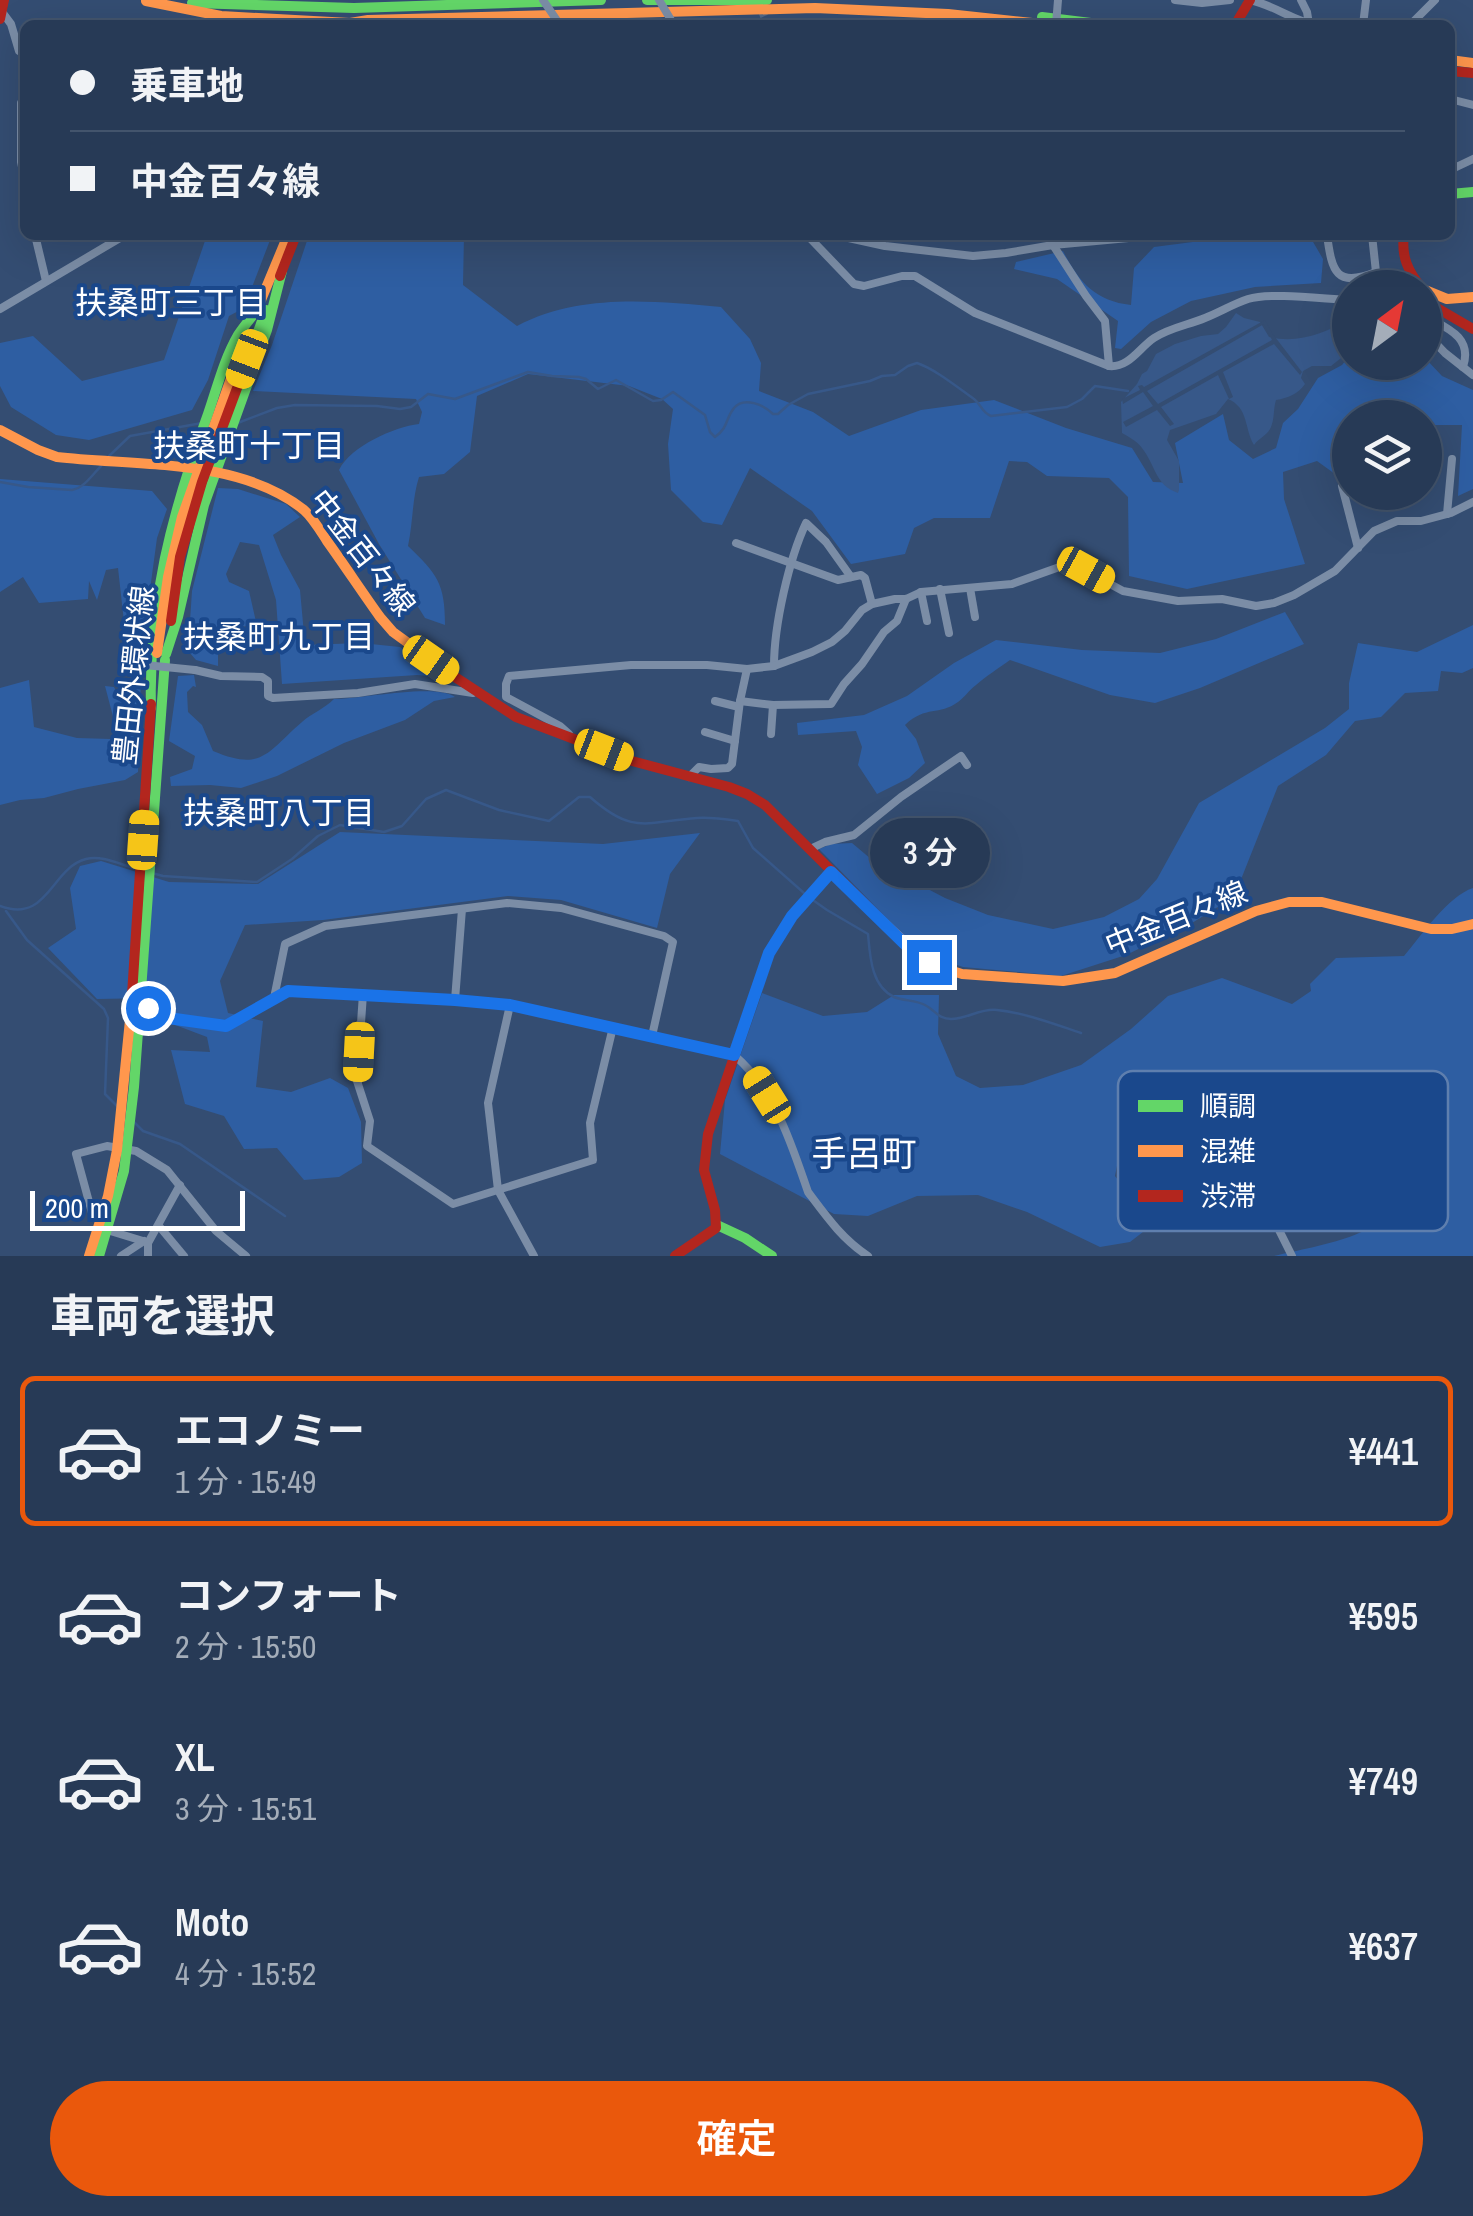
<!DOCTYPE html>
<html lang="ja">
<head>
<meta charset="utf-8">
<style>
	:root { --surface:#273a56; --page:#334560; --text:#f1f3f6; --muted:#a4adb9; --line:#43546c; --accent:#ea580c }
	body { margin:0; font-family:"Archivo Narrow","Noto Sans JP",sans-serif; background:var(--page); color:var(--text); height:100vh; display:flex; flex-direction:column; font-size:38px; white-space:nowrap }
	* { box-sizing:border-box; margin:0 }
	p { font-size:32px; color:var(--muted) }
	.icon { flex:none; width:55px; height:55px; fill:none; stroke:currentColor; stroke-width:2; stroke-linecap:round; stroke-linejoin:round }
	.map { position:relative; height:1256px; overflow:hidden }
	.sheet { display:flex; flex-direction:column; background:var(--surface); flex:1 }
	.sheet>* { flex:none }
	.banner { position:absolute; left:20px; top:20px; width:1435px; height:220px; border-radius:15px; box-shadow:0 10px 40px #0002,0 0 0 2px var(--line); display:grid; align-content:center; height:220px; padding:0 50px; background:var(--surface) }
	.needle { width:65px; rotate:32deg }
	.fabs { position:absolute; left:1332px; top:270px; display:grid; gap:20px }
	.fabs a { display:grid; place-items:center; width:110px; height:110px; border-radius:50%; background:var(--surface); box-shadow:0 10px 40px #0002,0 0 0 2px var(--line); font-size:50px }
	.scale { position:absolute; left:30px; bottom:25px; width:215px; box-sizing:border-box; padding-left:10px; border:5px solid #fff; border-top:0; font-size:28px; line-height:35px; white-space:nowrap; color:#fff; -webkit-text-stroke:8px #1a488c; paint-order:stroke }
	.end { position:absolute; width:45px; height:45px; margin:-22px; border:12px solid #1a73e8; background:#fff; box-shadow:0 0 0 5px #fff }
	.from { border-radius:50% }
	.bubble { position:absolute; height:70px; border-radius:35px; background:var(--surface); box-shadow:0 10px 40px #0002,0 0 0 2px var(--line); font-size:32px; font-weight:600; line-height:70px; text-align:center }
	.car { position:absolute; width:30px; height:60px; margin:-30px -15px; border-radius:12px; box-shadow:0 0 8px 2px #0007; background:linear-gradient(#f5c518 24%,#345 0 40%,#f5c518 0 76%,#345 0 86%,#f5c518 0) }
	.banner b { display:flex; align-items:center; gap:35px; height:95px; font-size:38px }
	.banner b+b { border-top:2px solid var(--line) }
	.banner i { width:25px; height:25px; background:var(--text) }
	ul { padding:0; list-style:none }
	li { display:flex; align-items:center; gap:30px; height:150px; margin:0 20px 15px; padding:0 30px; border:5px solid transparent; border-radius:15px }
	li div { flex:1 }
	li b { display:block; font-size:38px }
	li em { font-style:normal; font-weight:600 }
	li.selected { border-color:var(--accent) }
	li>.icon { width:90px; height:90px; stroke-width:1.5 }
	h2 { padding:0 50px; font-size:45px; line-height:120px }
	.cta { display:flex; gap:20px; margin-top:auto; padding:20px 50px }
	.cta a { flex:1; height:115px; border-radius:60px; background:var(--accent); color:#fff; font-size:40px; font-weight:600; line-height:115px; text-align:center }
	.map>svg:first-child { display:block }
	.green { fill:#2e5ea2 }
	.water { fill:#375889 }
	.pier { fill:#344d72; fill-rule:evenodd }
	.lines { fill:none; stroke-linecap:round; stroke-linejoin:round }
	.stream { stroke:#375889; stroke-width:2.5 }
	.street-tunnel { stroke:#526887; stroke-width:8; stroke-dasharray:8 4; stroke-linecap:butt }
	.street { stroke:#7b8da6; stroke-width:8 }
	.fast { stroke:#63d668; stroke-width:10 }
	.slow { stroke:#ff974d; stroke-width:10 }
	.jam { stroke:#b3261e; stroke-width:10 }
	.street-bridge { stroke:#7b8da6; stroke-width:8 }
	.fast-bridge { stroke:#63d668; stroke-width:10 }
	.slow-bridge { stroke:#ff974d; stroke-width:10 }
	.jam-bridge { stroke:#b3261e; stroke-width:10 }
	.route { stroke:#1a73e8; stroke-width:12 }
	.labels { text-anchor:middle; dominant-baseline:central; stroke-width:8; stroke-linejoin:round; paint-order:stroke }
	.street-label { font-size:30px; fill:#fff; stroke:#1a488c }
	.neighbourhood-label { font-size:32px; fill:#fff; stroke:#1a488c }
	.quarter-label { font-size:35px; fill:#fff; stroke:#1a488c }
	.key { fill:#1a488c; stroke:#5f7fae; stroke-width:2.5 }
	.key-label { font-size:28px; fill:#fff }
</style>
</head>
<body>
<div class="map">
<svg width="1473" height="1256" viewBox="0 0 1473 1256">
	<rect width="100%" height="100%" fill="#344d72"/>
	<g class="green">
		<path d="M 210,235 L 272,235 L 244,308 L 229,316 L 208,380 L 192,410 L 89,440 L 56,435 L 11,407 L 0,386 L 0,343 L 33,336 L 82,381 L 164,360 L 206,238 Z"/>
		<path d="M 309,235 L 380,235 L 381,237 L 388,235 L 464,235 L 463,285 L 517,326 C 580,293 653,301 721,307 L 750,339 L 761,363 L 759,391 L 813,412 L 849,436 L 921,410 L 994,400 L 1066,428 L 1132,448 L 1153,482 L 1183,483 L 1175,443 L 1223,414 L 1229,440 L 1253,459 L 1276,448 L 1283,423 L 1298,409 L 1318,378 L 1342,365 L 1350,355 L 1350,362 L 1425,362 L 1425,358 L 1442,376 L 1473,390 L 1473,489 L 1458,496 L 1462,425 L 1425,425 L 1425,418 L 1350,418 L 1350,445 L 1335,450 L 1335,474 L 1317,461 L 1283,472 L 1284,499 L 1305,564 L 1187,589 L 1129,576 L 1128,497 L 1109,478 L 1047,476 L 1027,462 L 1009,461 L 990,518 L 934,518 L 914,528 L 905,554 L 851,564 L 812,511 L 750,468 L 722,525 L 703,522 L 671,490 L 668,444 L 673,409 L 662,399 L 629,386 L 528,374 L 477,396 L 470,452 L 444,474 L 419,477 C 412,499 413,523 408,546 C 437,574 445,583 445,625 L 425,618 L 379,544 L 339,470 C 351,446 394,427 419,424 L 422,412 L 416,399 L 253,391 L 272,345 Z"/>
		<path d="M 1247,235 L 1309,235 L 1323,259 L 1321,283 L 1255,287 L 1191,301 L 1151,322 L 1121,349 L 1115,348 L 1118,321 L 1057,279 L 1014,269 L 1016,262 L 1063,251 C 1079,282 1095,301 1131,305 L 1134,268 L 1154,247 Z"/>
		<path d="M 0,479 L 152,491 L 167,509 L 157,538 L 144,634 L 126,640 L 118,568 L 106,570 L 97,600 L 89,581 L 88,599 L 39,603 L 23,577 L 0,592 Z"/>
		<path d="M 218,488 L 238,489 L 286,504 L 300,517 L 273,535 L 281,555 L 300,590 L 305,645 L 361,643 L 400,647 L 451,678 L 417,675 L 282,684 L 276,600 L 259,545 L 240,542 L 226,574 L 229,582 L 249,591 L 257,626 L 218,627 L 218,666 L 196,660 L 183,645 L 189,636 L 192,591 Z"/>
		<path d="M 1285,612 L 1304,644 L 1200,688 L 1155,703 L 1110,695 L 1010,660 C 999,668 986,676 976,685 C 969,690 964,698 958,702 C 939,716 926,705 905,725 L 916,739 L 925,763 L 909,778 L 877,794 L 858,765 L 862,747 L 856,731 L 798,735 L 797,723 L 864,715 L 907,696 L 954,663 L 996,640 L 1082,650 L 1160,653 L 1216,639 Z"/>
		<path d="M 1473,625 L 1473,668 L 1462,673 L 1441,671 L 1438,691 L 1405,693 L 1381,717 L 1355,721 L 1326,755 L 1278,786 L 1234,897 L 1192,923 L 1126,955 L 1061,976 L 963,967 L 933,957 L 913,945 L 819,849 L 831,844 L 852,843 L 871,859 L 905,877 L 945,898 L 988,915 L 1053,929 L 1104,917 L 1139,899 L 1157,879 L 1199,803 L 1325,728 L 1349,709 L 1349,683 L 1358,643 L 1417,652 Z"/>
		<path d="M 132,674 L 141,676 L 138,772 L 125,780 L 78,789 L 44,798 L 20,800 L 0,805 L 0,688 L 29,680 L 34,727 L 77,738 L 111,739 L 116,728 L 105,686 L 114,687 L 124,707 Z"/>
		<path d="M 194,675 L 196,687 L 193,686 L 187,692 L 188,712 L 202,725 L 213,751 C 263,772 267,752 302,722 C 312,713 324,709 334,699 C 363,699 435,683 455,697 L 434,701 L 405,720 L 344,743 L 277,776 L 241,788 L 210,785 L 171,786 L 170,777 L 192,769 L 195,756 L 169,741 L 178,676 Z"/>
		<path d="M 340,832 L 603,844 L 700,833 L 670,874 L 657,928 L 561,900 L 508,896 L 323,920 L 245,925 L 220,981 L 228,1013 L 263,1021 L 256,1087 L 291,1092 L 330,1078 L 348,1088 L 361,1122 L 362,1163 L 339,1177 L 304,1180 L 277,1148 L 244,1149 L 224,1116 L 185,1104 L 171,1050 L 210,1052 L 207,1037 L 170,1023 L 153,998 L 97,999 L 48,948 L 76,929 L 70,888 L 80,866 L 101,861 L 169,882 L 258,884 Z"/>
		<path d="M 1473,888 L 1473,1256 L 1274,1256 C 1323,1244 1383,1238 1409,1191 L 1353,1156 L 1299,1159 L 1295,1153 L 1305,1116 L 1302,1104 L 1283,1095 L 1122,1140 L 1115,1176 L 1152,1225 L 1130,1242 L 1100,1247 L 1027,1212 L 978,1195 L 917,1196 L 868,1216 L 834,1214 L 720,1154 L 725,1100 L 762,993 L 823,1016 L 867,1012 L 894,995 L 939,995 L 938,1034 L 956,1076 L 980,1088 L 1023,1085 L 1081,1065 L 1131,1029 L 1168,996 L 1222,978 L 1292,1004 L 1311,991 L 1310,984 L 1336,958 L 1404,956 C 1421,936 1448,896 1473,888 Z"/>
	</g>
	<path class="water" d="M 1236,313 L 1244,318 L 1260,322 L 1269,337 C 1298,344 1325,333 1350,319 L 1350,351 L 1331,366 L 1312,366 L 1303,371 L 1301,378 L 1305,384 C 1298,394 1288,398 1276,400 C 1273,409 1275,420 1270,429 C 1266,436 1259,438 1254,445 C 1244,428 1249,408 1228,399 L 1216,414 L 1170,430 L 1167,440 L 1179,461 L 1179,490 L 1178,493 C 1155,485 1156,466 1142,448 C 1137,441 1129,437 1122,433 L 1121,402 L 1137,384 L 1142,374 L 1147,371 L 1156,354 L 1175,344 L 1201,336 L 1218,334 L 1226,327 Z"/>
	<path class="pier" d="M 1265,320 L 1272,333 L 1302,372 L 1300,375 L 1274,344 L 1223,372 L 1233,397 L 1229,399 L 1218,375 L 1161,407 L 1174,424 L 1170,426 L 1157,410 L 1126,427 L 1123,422 L 1153,406 L 1143,392 L 1123,404 L 1122,399 L 1140,390 L 1138,386 L 1142,385 L 1144,387 ZM 1264,324 L 1272,340 L 1158,404 L 1147,391 Z"/>
	<g class="lines">
		<g class="stream">
			<path d="M 235,424 L 277,408 L 295,405 L 377,406 L 400,409 L 411,407 L 428,394 L 455,399 L 528,372 L 552,376 L 579,377 L 586,379 L 598,389 L 616,380 L 653,401 L 661,400 L 673,392 L 705,415 L 710,432 L 715,437 C 729,427 725,419 734,408 C 744,396 764,405 773,414 L 778,414 L 788,405 L 808,394 L 870,381 L 882,376 L 895,375 L 908,366 L 917,363 C 935,369 957,387 974,399 C 982,405 981,412 991,416 L 1067,407 L 1082,399 L 1095,386 L 1128,391"/>
			<path d="M 109,456 L 130,436 L 202,423"/>
			<path d="M 0,482 L 28,487 L 72,490 C 84,488 92,475 101,466"/>
			<path d="M 152,873 L 163,876 L 257,882 L 292,859 L 318,836 L 340,825 L 384,832 L 402,826 L 426,799 L 446,790 L 499,810 L 549,821 L 579,797 L 590,797 C 633,835 645,822 697,818 C 710,817 724,819 738,821 L 753,848 L 804,893"/>
			<path d="M 810,898 L 827,910 L 868,934 C 870,956 871,986 894,997 C 904,1001 916,1000 925,1005 C 935,1010 938,1019 951,1019 C 968,1019 980,1008 997,1010 C 1026,1013 1054,1024 1081,1033"/>
			<path d="M 0,906 C 48,924 51,868 86,859 C 102,855 119,864 134,868"/>
			<path d="M 6,911 L 27,940 L 104,1009 L 108,1018 L 105,1094 L 117,1106"/>
			<path d="M 134,1122 L 143,1131 L 180,1144 L 285,1216"/>
		</g>
		<path class="street-tunnel" d="M 761,9 L 768,25"/>
		<g class="street">
			<path d="M 1175,0 L 1202,3 L 1230,0"/>
			<path d="M 1250,0 C 1274,5 1293,21 1316,25"/>
			<path d="M 1301,0 L 1307,12 L 1309,24"/>
			<path d="M 2,12 L 11,24 L 19,51 L 25,55"/>
			<path d="M 1363,25 L 1366,0"/>
			<path d="M 1410,25 L 1435,0"/>
			<path d="M 1450,99 L 1473,105"/>
			<path d="M 25,103 L 21,103 L 21,162 L 25,182"/>
			<path d="M 1450,170 L 1473,159"/>
			<path d="M 35,235 L 46,281"/>
			<path d="M 807,235 L 854,284 L 864,286 L 902,276 L 915,276 L 975,313 L 1109,366 C 1129,368 1139,348 1154,338 C 1169,328 1188,325 1205,318 C 1220,312 1233,304 1248,299 C 1272,292 1324,299 1350,300"/>
			<path d="M 835,235 L 885,246 L 973,256 L 1006,253 L 1053,245 L 1161,235"/>
			<path d="M 1215,235 L 1219,238 L 1235,235"/>
			<path d="M 1327,235 C 1332,272 1336,288 1376,272"/>
			<path d="M 1372,235 L 1376,272 L 1388,288"/>
			<path d="M 1053,245 L 1086,296 L 1105,321 L 1109,366"/>
			<path d="M 0,309 L 125,235"/>
			<path d="M 1425,316 C 1447,328 1473,337 1463,367"/>
			<path d="M 1425,332 L 1445,353 L 1473,375"/>
			<path d="M 1342,486 L 1358,548"/>
			<path d="M 1447,514 L 1452,459"/>
			<path d="M 736,543 L 838,580 L 861,575 L 865,578 L 872,604"/>
			<path d="M 970,588 L 975,617"/>
			<path d="M 940,589 L 949,633"/>
			<path d="M 921,592 L 927,621"/>
			<path d="M 774,666 C 774,625 789,559 806,523 L 826,542 L 851,577"/>
			<path d="M 195,670 L 221,676 L 262,677 L 268,681 L 268,696 L 273,698 L 358,693 L 415,684 L 473,693"/>
			<path d="M 715,701 L 739,707"/>
			<path d="M 740,701 L 773,705 L 831,704 L 844,684 L 862,664 L 884,632 L 897,621 L 906,599"/>
			<path d="M 705,732 L 735,741"/>
			<path d="M 569,734 L 560,726 L 506,697 L 506,684 L 509,676 L 631,665 L 707,665 L 747,669 L 774,666 L 812,652 L 832,642 L 845,631 L 862,610 L 872,604 L 895,599 L 906,599 L 921,592 L 1012,584 L 1065,565 L 1086,571 L 1123,591 L 1178,601 L 1222,599 L 1256,606 L 1274,603 L 1294,595 L 1335,571 L 1374,531 L 1397,521 L 1421,521 L 1451,513 L 1473,502"/>
			<path d="M 771,734 L 773,705"/>
			<path d="M 689,777 L 699,767 L 711,769 L 728,768 L 732,764 L 740,701 L 747,669"/>
			<path d="M 810,849 L 825,842 L 854,835 L 901,797 L 961,756 L 967,765"/>
			<path d="M 363,994 L 357,1081 L 370,1121 L 367,1146 L 453,1204 L 593,1160 L 590,1123 L 613,1027"/>
			<path d="M 274,998 L 285,944 L 325,926 L 507,903 L 561,908 L 664,936 L 673,942 L 652,1036"/>
			<path d="M 455,1000 L 462,909"/>
			<path d="M 510,1005 L 488,1103 L 498,1190 L 534,1256"/>
			<path d="M 141,1007 L 148,1008 L 169,1018 L 226,1026 L 288,991 L 455,1000 L 510,1005 L 734,1055 C 775,1090 791,1143 808,1192 C 826,1216 842,1239 868,1256"/>
			<path d="M 1173,1110 L 1187,1122 L 1250,1158 L 1270,1212 L 1292,1256"/>
			<path d="M 92,1213 L 76,1154 L 107,1146 L 136,1151 L 167,1170 L 216,1231 L 246,1256"/>
			<path d="M 159,1226 L 184,1256"/>
			<path d="M 107,1230 L 143,1241"/>
			<path d="M 121,1256 L 144,1241"/>
			<path d="M 148,1256 L 148,1243 L 180,1185"/>
		</g>
		<g class="fast">
			<path d="M 647,0 L 767,0"/>
			<path d="M 192,3 L 354,8 L 601,0"/>
			<path d="M 1042,17 L 1107,25"/>
			<path d="M 1450,194 L 1473,192"/>
			<path d="M 255,340 L 266,310"/>
			<path d="M 166,654 L 178,617 L 204,505 L 267,330 L 282,271"/>
			<path d="M 151,708 C 148,603 172,512 208,414 C 217,388 224,359 238,335 C 244,326 251,318 257,310"/>
			<path d="M 139,1018 L 165,660"/>
			<path d="M 716,1227 L 717,1225 L 745,1238 L 772,1256"/>
		</g>
		<g class="slow">
			<path d="M 146,1 L 221,16 L 350,23 L 368,20 L 815,8 L 948,14 L 1051,25"/>
			<path d="M 1450,60 L 1473,63"/>
			<path d="M 1425,290 L 1447,299 L 1473,297"/>
			<path d="M 256,312 L 288,235"/>
			<path d="M 0,430 L 38,450 L 57,457 C 135,466 240,458 304,510 C 313,518 320,530 327,541 C 345,566 362,592 380,617 L 393,632 L 452,675"/>
			<path d="M 879,918 C 904,942 927,965 962,974 L 1063,981 L 1115,973 L 1256,911 L 1289,902 L 1322,902 L 1431,929 L 1452,929 L 1473,924"/>
		</g>
		<g class="jam">
			<path d="M 0,19 L 4,0"/>
			<path d="M 1235,25 L 1250,0"/>
			<path d="M 1450,71 L 1473,73"/>
			<path d="M 1404,235 C 1401,256 1408,272 1422,288"/>
			<path d="M 280,276 L 296,235"/>
			<path d="M 1425,301 L 1473,329"/>
			<path d="M 452,675 L 516,717 L 632,761 L 729,787 L 747,794 L 765,805 L 879,918"/>
			<path d="M 131,1010 L 151,704"/>
			<path d="M 675,1256 L 716,1228 L 715,1210 L 704,1170 L 708,1134 L 769,953 L 792,916 L 831,871"/>
		</g>
		<g class="street-bridge">
			<path d="M 543,0 L 560,25"/>
			<path d="M 659,0 L 674,25"/>
			<path d="M 1056,25 L 1058,0"/>
			<path d="M 125,663 L 195,670"/>
		</g>
		<path class="fast-bridge" d="M 99,1256 L 124,1171 L 134,1087 L 139,1018"/>
		<g class="slow-bridge">
			<path d="M 157,653 L 168,577 L 182,517 L 246,336"/>
			<path d="M 89,1256 L 108,1196 L 117,1150 L 131,1010"/>
		</g>
		<path class="jam-bridge" d="M 171,621 L 180,557 L 202,482 L 255,340"/>
	</g>
	<g class="lines">
		<path class="route" d="M 148,1008 L 168,1018 L 226,1026 L 288,991 L 455,1000 L 510,1005 L 734,1055 L 769,953 L 792,916 L 831,872 L 911,950 L 929,962"/>
	</g>
	<g class="labels">
		<g class="street-label">
			<text transform="translate(363 552) rotate(52)">中金百々線</text>
			<text transform="translate(133 675) rotate(-84)">豊田外環状線</text>
			<text transform="translate(1176 918) rotate(-22)">中金百々線</text>
		</g>
		<g class="neighbourhood-label">
			<text x="171" y="302">扶桑町三丁目</text>
			<text x="249" y="445">扶桑町十丁目</text>
			<text x="279" y="636">扶桑町九丁目</text>
			<text x="279" y="812">扶桑町八丁目</text>
		</g>
		<g class="quarter-label">
			<text x="864" y="1153">手呂町</text>
		</g>
	</g>
	<rect x="1118" y="1071" width="330" height="160" rx="15" class="key"/>
	<rect x="1138" y="1100" width="45" height="12" fill="#63d668"/>
	<rect x="1138" y="1145" width="45" height="12" fill="#ff974d"/>
	<rect x="1138" y="1190" width="45" height="12" fill="#b3261e"/>
	<g class="key-label">
		<text x="1200" y="1116">順調</text>
		<text x="1200" y="1161">混雑</text>
		<text x="1200" y="1206">渋滞</text>
	</g>
</svg>
<div class="fabs">
<a><svg class="needle" viewBox="-14 -14 28 28"><path d="M0-13l5 13h-10z" fill="#e53935"/><path d="M0 13l5-13h-10z" fill="#a4adb9"/></svg></a>
<a><svg class="icon" aria-label="layers" viewBox="0 0 24 24"><path d="M12 4l9 5-9 5-9-5zM3 14l9 5 9-5"/></svg></a>
</div>
<div class="scale">200 m</div>
<i class="end from" style="left:148px;top:1008px"></i>
<i class="end" style="left:929px;top:962px"></i>
<div class="bubble" style="left:870px;top:818px;width:120px">3 分</div>
<i class="car" style="left:247px;top:359px;rotate:201deg"></i>
<i class="car" style="left:1086px;top:570px;rotate:119deg"></i>
<i class="car" style="left:431px;top:660px;rotate:125deg"></i>
<i class="car" style="left:604px;top:750px;rotate:111deg"></i>
<i class="car" style="left:143px;top:840px;rotate:4deg"></i>
<i class="car" style="left:359px;top:1052px;rotate:183deg"></i>
<i class="car" style="left:767px;top:1095px;rotate:328deg"></i>
<div class="banner">
<b><i class="from"></i>乗車地</b>
<b><i></i>中金百々線</b>
</div>
</div>
<section class="sheet">
<h2>車両を選択</h2>
<ul>
<li class="selected"><svg class="icon" aria-label="car" viewBox="0 0 24 24"><path d="M5 17H2v-5l4-1 3-4h7l3 4 3 1v5h-3M9 17h6M6 11h13"/><circle cx="7" cy="17" r="2"/><circle cx="17" cy="17" r="2"/></svg><div><b>エコノミー</b><p>1 分 · 15:49</p></div><em>¥441</em></li>
<li><svg class="icon" aria-label="car" viewBox="0 0 24 24"><path d="M5 17H2v-5l4-1 3-4h7l3 4 3 1v5h-3M9 17h6M6 11h13"/><circle cx="7" cy="17" r="2"/><circle cx="17" cy="17" r="2"/></svg><div><b>コンフォート</b><p>2 分 · 15:50</p></div><em>¥595</em></li>
<li><svg class="icon" aria-label="car" viewBox="0 0 24 24"><path d="M5 17H2v-5l4-1 3-4h7l3 4 3 1v5h-3M9 17h6M6 11h13"/><circle cx="7" cy="17" r="2"/><circle cx="17" cy="17" r="2"/></svg><div><b>XL</b><p>3 分 · 15:51</p></div><em>¥749</em></li>
<li><svg class="icon" aria-label="car" viewBox="0 0 24 24"><path d="M5 17H2v-5l4-1 3-4h7l3 4 3 1v5h-3M9 17h6M6 11h13"/><circle cx="7" cy="17" r="2"/><circle cx="17" cy="17" r="2"/></svg><div><b>Moto</b><p>4 分 · 15:52</p></div><em>¥637</em></li>
</ul>
<div class="cta"><a>確定</a></div>
</section>
</body>
</html>
